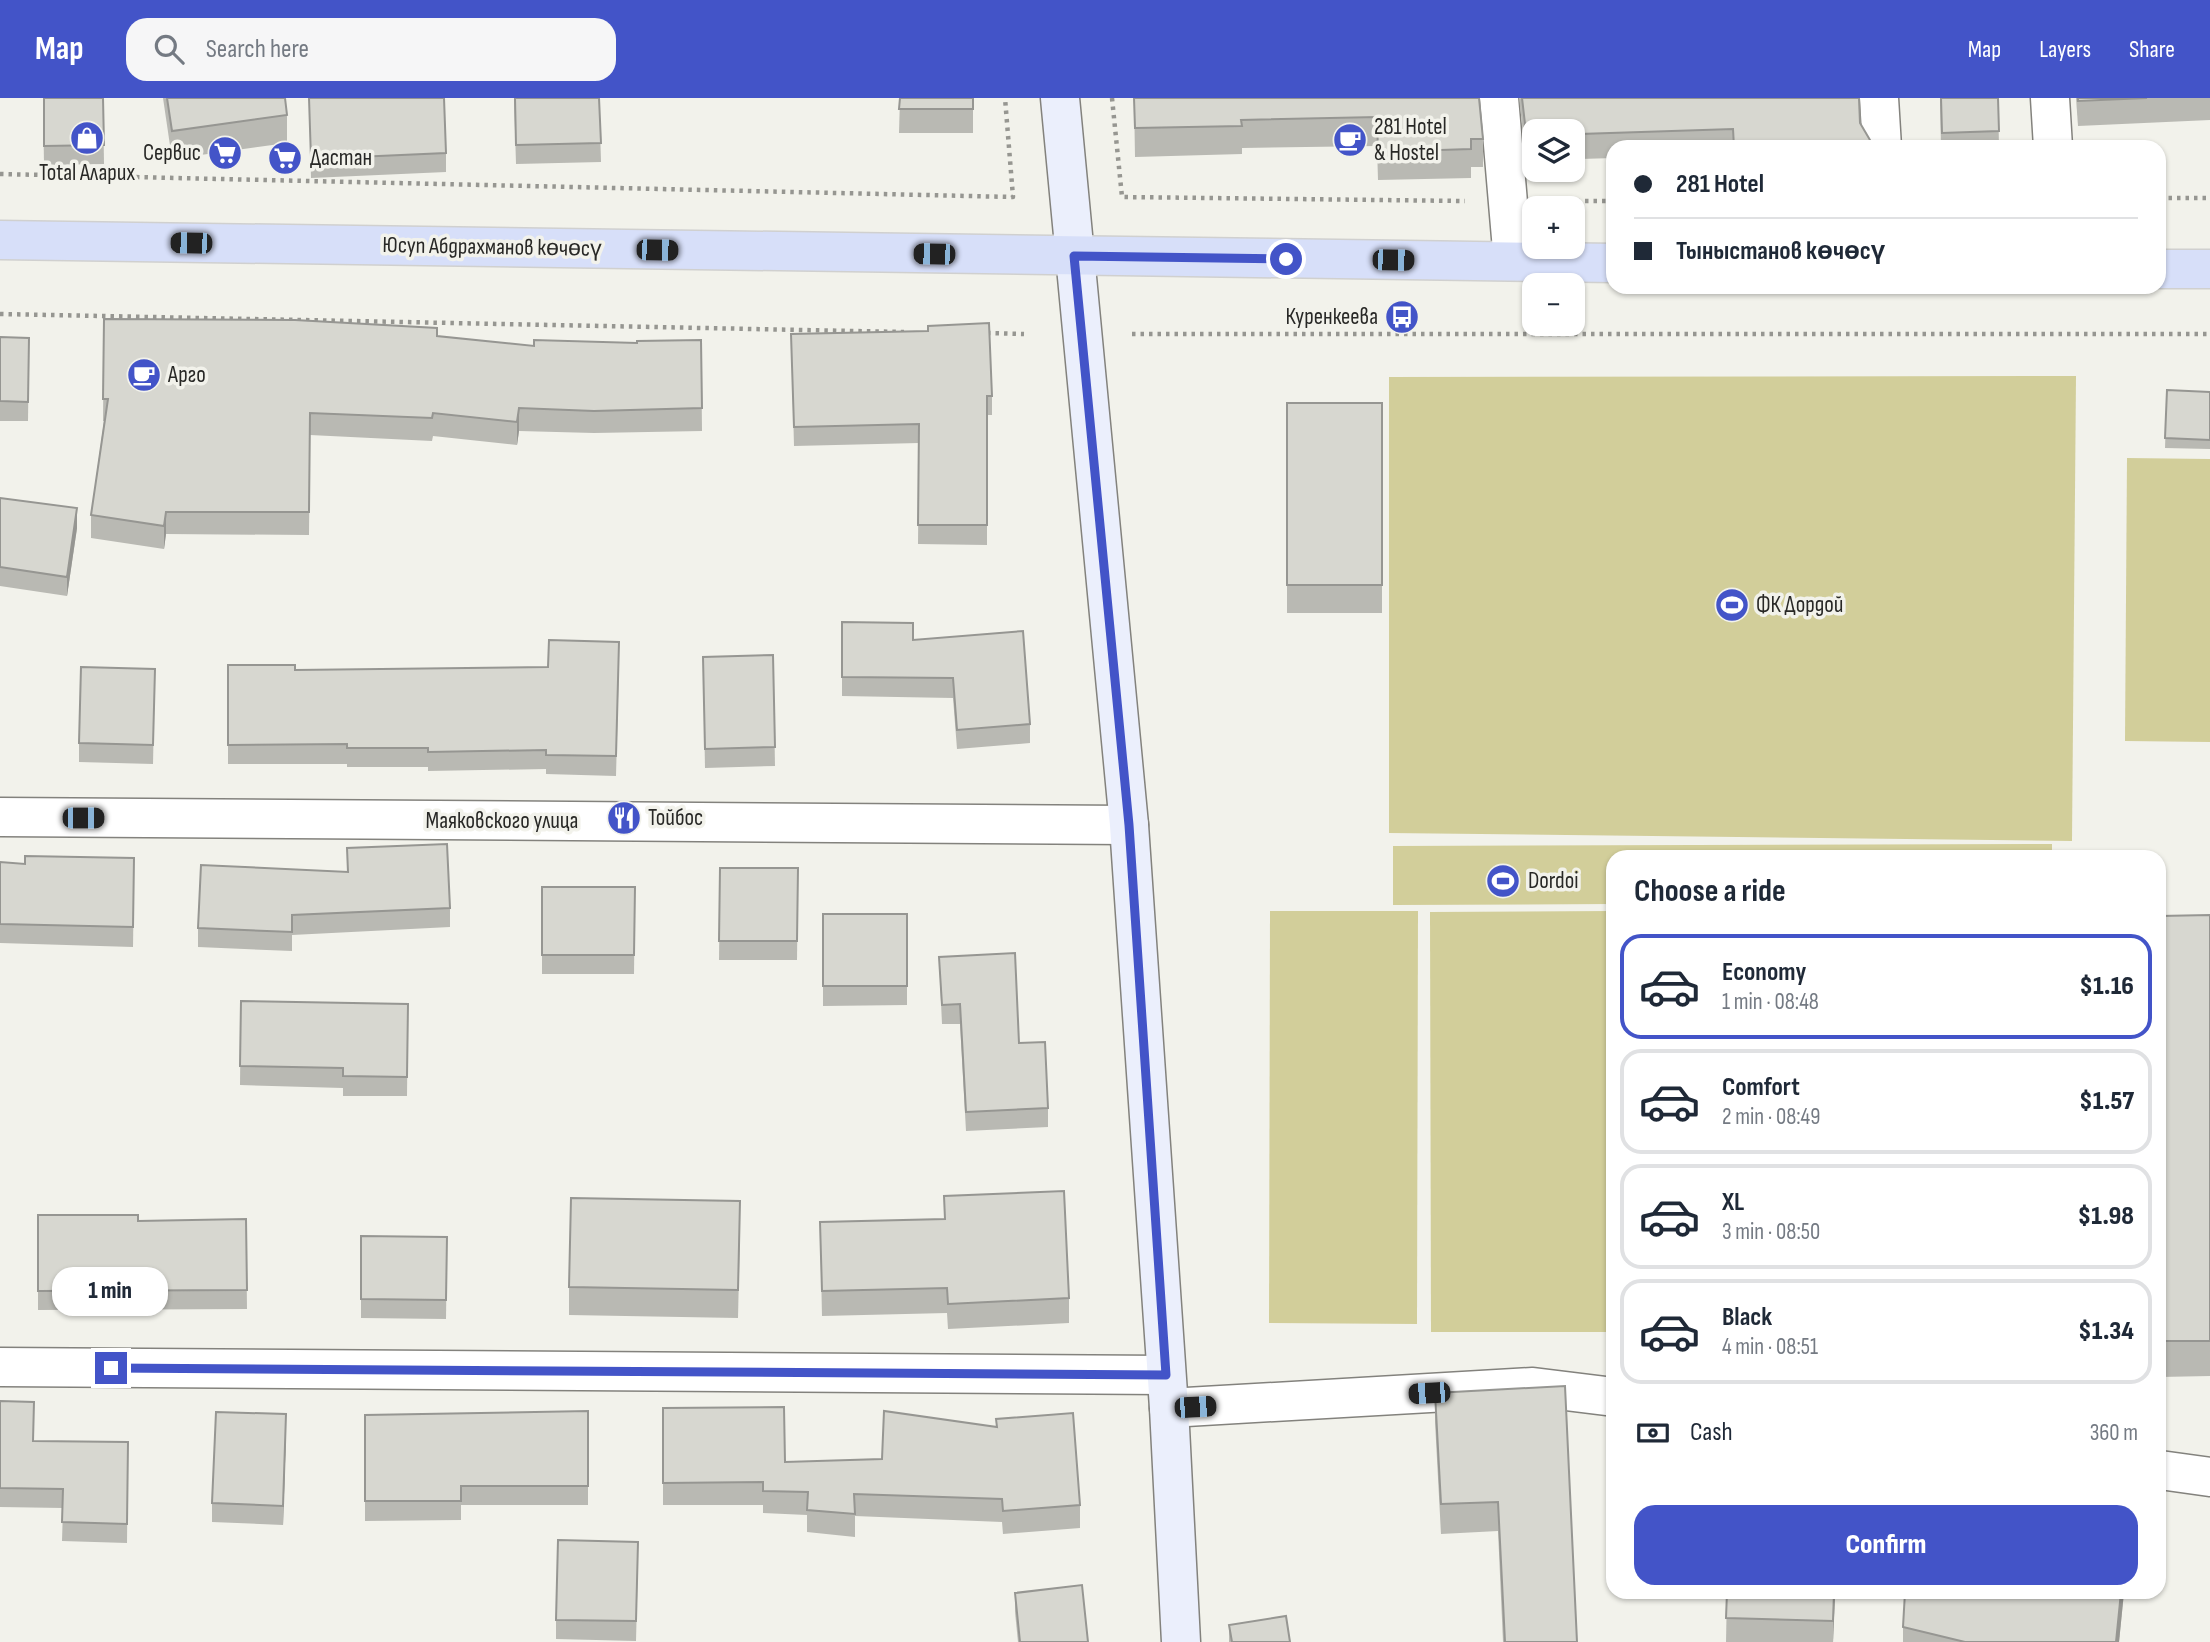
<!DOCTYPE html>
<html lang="en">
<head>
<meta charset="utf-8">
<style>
	:root { --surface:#fff; --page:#f6f6f7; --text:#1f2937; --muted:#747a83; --line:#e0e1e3; --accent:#4354c8 }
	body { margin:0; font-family:"Sofia Sans Condensed",sans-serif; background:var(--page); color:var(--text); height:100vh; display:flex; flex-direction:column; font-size:26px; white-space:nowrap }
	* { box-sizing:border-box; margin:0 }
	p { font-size:23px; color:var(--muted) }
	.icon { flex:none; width:38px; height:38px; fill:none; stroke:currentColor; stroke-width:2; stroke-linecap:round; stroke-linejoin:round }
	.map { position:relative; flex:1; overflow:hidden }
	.drawer { position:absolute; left:1606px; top:752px; width:560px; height:749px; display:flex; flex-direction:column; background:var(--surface); border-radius:21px; box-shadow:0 2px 5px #0004 }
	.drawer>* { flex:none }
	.top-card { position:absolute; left:1606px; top:42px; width:560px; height:154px; border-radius:21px; box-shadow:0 2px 5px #0004; display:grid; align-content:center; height:154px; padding:0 28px; background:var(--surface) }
	.fabs { position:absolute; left:1522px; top:21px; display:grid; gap:14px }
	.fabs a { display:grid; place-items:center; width:63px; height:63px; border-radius:14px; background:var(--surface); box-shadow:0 2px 5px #0004; font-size:35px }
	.end { position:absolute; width:32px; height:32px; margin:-16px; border:9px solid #4354c8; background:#fff; box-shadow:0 0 0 4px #fff }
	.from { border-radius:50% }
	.bubble { position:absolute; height:49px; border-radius:21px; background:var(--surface); box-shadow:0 2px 5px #0004; font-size:23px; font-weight:800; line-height:49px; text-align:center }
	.car { position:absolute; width:21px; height:42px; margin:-21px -10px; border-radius:9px; box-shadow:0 0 5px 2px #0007; background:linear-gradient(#222 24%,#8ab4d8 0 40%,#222 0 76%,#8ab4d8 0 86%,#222 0) }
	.top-card b { display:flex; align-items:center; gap:24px; height:66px; font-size:26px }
	.top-card b+b { border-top:2px solid var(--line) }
	.top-card i { width:18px; height:18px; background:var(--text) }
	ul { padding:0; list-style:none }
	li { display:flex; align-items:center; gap:21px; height:105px; margin:0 14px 10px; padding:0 14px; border:4px solid var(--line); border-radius:21px }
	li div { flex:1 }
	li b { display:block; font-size:26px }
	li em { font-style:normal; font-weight:800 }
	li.on { border-color:var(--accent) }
	li>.icon { width:63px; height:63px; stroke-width:1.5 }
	h2 { padding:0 28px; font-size:32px; line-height:84px }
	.pay { display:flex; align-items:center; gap:18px; height:77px; padding:0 28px; font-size:26px }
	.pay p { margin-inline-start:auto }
	.primary-button { display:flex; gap:14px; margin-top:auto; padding:14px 28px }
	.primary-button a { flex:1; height:80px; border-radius:21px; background:var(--accent); color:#fff; font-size:28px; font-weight:800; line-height:80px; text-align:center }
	header { display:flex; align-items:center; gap:42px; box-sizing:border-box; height:98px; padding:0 35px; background:var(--accent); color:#fff }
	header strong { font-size:33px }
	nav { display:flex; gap:38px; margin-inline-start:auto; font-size:24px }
	.search { width:490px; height:63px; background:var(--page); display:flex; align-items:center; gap:18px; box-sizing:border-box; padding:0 24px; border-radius:21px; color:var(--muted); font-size:26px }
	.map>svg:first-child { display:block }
	.green { fill:#d2ce9a }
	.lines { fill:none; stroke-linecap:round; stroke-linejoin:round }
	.street-casing { stroke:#83827d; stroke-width:41 }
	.secondary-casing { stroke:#83827d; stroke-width:41 }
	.primary-casing { stroke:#d0d0cf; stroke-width:41 }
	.path { stroke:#969691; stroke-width:4.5; stroke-dasharray:3.5 5; stroke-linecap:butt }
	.street { stroke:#fff; stroke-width:38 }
	.secondary { stroke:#ebeffc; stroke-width:38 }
	.primary { stroke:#d7dff9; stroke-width:38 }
	.wall { fill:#b9b9b3 }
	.shaded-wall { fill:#969692 }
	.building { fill:#d7d7d0; stroke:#969692; stroke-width:2 }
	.route { stroke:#4354c8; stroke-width:9 }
	.labels { text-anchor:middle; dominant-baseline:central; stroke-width:7; stroke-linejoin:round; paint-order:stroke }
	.poi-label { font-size:23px; fill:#282826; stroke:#f2f2eb; text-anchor:start }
	.street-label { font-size:23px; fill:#282826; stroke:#f2f2eb }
</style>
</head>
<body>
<header>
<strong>Map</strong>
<div class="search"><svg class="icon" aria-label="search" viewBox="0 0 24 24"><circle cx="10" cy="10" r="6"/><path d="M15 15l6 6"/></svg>Search here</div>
<nav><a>Map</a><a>Layers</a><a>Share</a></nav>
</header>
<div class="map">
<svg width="2210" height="1544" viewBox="0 0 2210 1544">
	<rect width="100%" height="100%" fill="#f2f2eb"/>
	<g class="green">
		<path d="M 2076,278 L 2072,743 L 1389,735 L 1389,279 Z"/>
		<path d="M 2127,360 L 2210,361 L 2210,644 L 2125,643 Z"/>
		<path d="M 2052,746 L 2052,760 L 1614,760 L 1613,806 L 1393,807 L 1393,748 Z"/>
		<path d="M 1270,813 L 1418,813 L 1417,1226 L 1269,1225 Z"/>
		<path d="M 1613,813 L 1613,1234 L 1431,1234 L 1430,814 Z"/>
	</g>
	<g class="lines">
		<g class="street-casing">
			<g id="street">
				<path d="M 1499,0 L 1513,163"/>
				<path d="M 1879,0 L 1882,49"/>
				<path d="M 2050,0 L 2053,49"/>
				<path d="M 0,719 L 1129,727"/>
				<path d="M 0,1269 L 1166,1277"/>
				<path d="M 1169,1310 L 1533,1289 L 1614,1299"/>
				<path d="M 2160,1372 L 2210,1379"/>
			</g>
		</g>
		<g class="secondary-casing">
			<path id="secondary" d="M 1060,0 L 1129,727 L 1169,1310 L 1181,1544"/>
		</g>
		<g class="primary-casing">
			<g id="primary">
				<path d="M 0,142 L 1614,165"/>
				<path d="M 2160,171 L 2210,171"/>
			</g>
		</g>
		<g class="path">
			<path d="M 1112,0 L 1122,99 L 1465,103"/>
			<path d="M 0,76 L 1013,99 L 1005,0"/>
			<path d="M 2160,100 L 2210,100"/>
			<path d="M 1551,103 L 1614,103"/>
			<path d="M 0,216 L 904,234"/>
			<path d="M 987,235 L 1024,236"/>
			<path d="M 1132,236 L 2210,236"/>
		</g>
		<use href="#street" class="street"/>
		<use href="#secondary" class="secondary"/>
		<use href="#primary" class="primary"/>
	</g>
	<g class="wall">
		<path d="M 43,0 L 103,0 L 104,66 L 44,67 Z"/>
		<path d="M 163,0 L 285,0 L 287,17 L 287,45 L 172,61 Z"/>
		<path d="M 309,0 L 446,55 L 446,74 L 311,80 Z"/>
		<path d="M 514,0 L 599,0 L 601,64 L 516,66 Z"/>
		<path d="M 900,0 L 973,0 L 973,35 L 899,35 Z"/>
		<path d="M 1134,0 L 1479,0 L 1483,41 L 1483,69 L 1471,69 L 1471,80 L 1378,82 L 1377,48 L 1242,50 L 1242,56 L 1135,59 Z"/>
		<path d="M 1519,0 L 1859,0 L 1860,25 L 1870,49 L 1614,49 L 1614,60 L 1580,61 L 1580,68 L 1573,68 L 1573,33 L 1535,33 L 1535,68 L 1527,68 Z"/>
		<path d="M 1940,0 L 1998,0 L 1999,49 L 1941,49 Z"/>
		<path d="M 2076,0 L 2210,0 L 2210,22 L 2078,28 Z"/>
		<path d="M 104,221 L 437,238 L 534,248 L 637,245 L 701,242 L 702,333 L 594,335 L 519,333 L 517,347 L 433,338 L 432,343 L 310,337 L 309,437 L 166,436 L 164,451 L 91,440 L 91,417 L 104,323 L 103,323 Z"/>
		<path d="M 791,236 L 992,298 L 992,317 L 987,317 L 987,447 L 918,446 L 919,345 L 794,348 Z"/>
		<path d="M 0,239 L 29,240 L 28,323 L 0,323 Z"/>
		<path d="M 2167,292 L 2210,294 L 2210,351 L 2165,350 Z"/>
		<rect x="1287" y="305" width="95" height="210"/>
		<path d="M 0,400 L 77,430 L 67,498 L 0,488 Z"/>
		<path d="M 842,524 L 913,542 L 1030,626 L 1030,645 L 957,651 L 953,600 L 842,598 Z"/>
		<path d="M 773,557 L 775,668 L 705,670 L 703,559 Z"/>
		<path d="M 619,563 L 616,678 L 546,676 L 546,671 L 428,673 L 428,669 L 347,669 L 347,666 L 228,666 L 228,567 L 295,572 L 548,569 Z"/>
		<path d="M 155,571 L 153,666 L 79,664 L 79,645 Z"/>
		<path d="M 347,750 L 450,810 L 450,829 L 292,837 L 292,853 L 198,849 L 198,830 L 347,774 Z"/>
		<path d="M 0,764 L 134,780 L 133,849 L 0,845 Z"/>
		<path d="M 720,770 L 798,770 L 797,862 L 719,862 Z"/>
		<path d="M 542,789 L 635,789 L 634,876 L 542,876 Z"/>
		<path d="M 823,816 L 907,816 L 907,907 L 823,908 Z"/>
		<path d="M 2210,817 L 2210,1278 L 2160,1279 L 2160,818 Z"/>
		<path d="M 939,859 L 1048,1010 L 1048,1029 L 966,1033 L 960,926 L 942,926 Z"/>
		<path d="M 241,903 L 408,906 L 407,998 L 343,998 L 343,990 L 240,987 Z"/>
		<path d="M 944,1098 L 1069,1200 L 1069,1225 L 948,1231 L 947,1215 L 822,1218 L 820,1124 L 944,1121 Z"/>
		<path d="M 38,1117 L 138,1123 L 246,1121 L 247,1211 L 38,1212 Z"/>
		<path d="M 740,1131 L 738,1220 L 569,1217 L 569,1189 Z"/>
		<path d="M 361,1138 L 447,1139 L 446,1221 L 361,1220 Z"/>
		<path d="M 1435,1295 L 1577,1544 L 1503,1544 L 1498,1433 L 1441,1436 L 1435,1324 Z"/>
		<path d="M 0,1303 L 34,1343 L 128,1344 L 127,1445 L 62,1443 L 63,1410 L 0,1409 Z"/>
		<path d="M 663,1310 L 785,1364 L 882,1361 L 996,1329 L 996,1321 L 1080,1407 L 1080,1430 L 1003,1436 L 1002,1424 L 855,1418 L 855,1439 L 807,1434 L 807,1417 L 763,1415 L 763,1407 L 663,1407 Z"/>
		<path d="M 588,1313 L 588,1407 L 461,1407 L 461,1422 L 365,1423 L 365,1317 Z"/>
		<path d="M 286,1335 L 283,1427 L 212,1424 L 212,1405 Z"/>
		<path d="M 638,1463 L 636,1543 L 556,1541 L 556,1522 Z"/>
		<path d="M 1727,1494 L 1835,1494 L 1833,1544 L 1726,1544 Z"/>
		<path d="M 1905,1494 L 2124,1494 L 2119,1544 L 1903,1544 L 1903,1529 Z"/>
		<path d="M 1015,1495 L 1088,1544 L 1018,1544 L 1015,1514 Z"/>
		<path d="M 1229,1527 L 1290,1544 L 1229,1544 Z"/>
	</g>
	<g class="shaded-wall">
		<path d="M 519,310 L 519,333 L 517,347 L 517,324 Z"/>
		<path d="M 77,410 L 77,430 L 67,498 L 67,479 Z"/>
		<path d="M 166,414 L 166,436 L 164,451 L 164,428 Z"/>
		<path d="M 286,1316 L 286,1335 L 283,1427 L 283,1408 Z"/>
		<path d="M 1834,1494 L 1835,1494 L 1833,1544 L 1833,1523 Z"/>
		<path d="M 2121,1494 L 2124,1494 L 2119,1544 L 2116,1544 Z"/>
	</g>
	<g class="building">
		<path d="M 44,0 L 103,0 L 104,47 L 44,48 Z"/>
		<path d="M 167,0 L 285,0 L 287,17 L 172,33 Z"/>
		<path d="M 309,0 L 444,0 L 446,55 L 311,61 Z"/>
		<path d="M 515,0 L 599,0 L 601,45 L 516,47 Z"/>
		<path d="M 900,0 L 973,0 L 973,11 L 899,11 Z"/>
		<path d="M 1134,0 L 1479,0 L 1483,41 L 1471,41 L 1471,51 L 1378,54 L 1377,19 L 1241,22 L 1242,28 L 1135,30 Z"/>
		<path d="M 1522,0 L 1859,0 L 1860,25 L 1870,42 L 1870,49 L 1734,49 L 1733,31 L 1580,36 L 1580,42 L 1573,43 L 1573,33 L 1535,33 L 1535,43 L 1527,43 Z"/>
		<path d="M 1941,0 L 1998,0 L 1999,33 L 1942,35 Z"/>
		<path d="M 2078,0 L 2147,0 L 2078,3 Z"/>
		<path d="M 104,221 L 295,222 L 437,230 L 437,238 L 534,248 L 534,242 L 637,245 L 637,243 L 701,242 L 702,310 L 594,313 L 519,310 L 517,324 L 433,315 L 432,320 L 310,315 L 309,414 L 166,414 L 164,428 L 91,417 L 108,301 L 103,301 Z"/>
		<path d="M 989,225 L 992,298 L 987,298 L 987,427 L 918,427 L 919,326 L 794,329 L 791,236 L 928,233 L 928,228 Z"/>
		<path d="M 0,239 L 29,240 L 28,304 L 0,303 Z"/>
		<path d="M 2167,292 L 2210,294 L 2210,342 L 2165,340 Z"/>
		<rect x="1287" y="305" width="95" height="182"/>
		<path d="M 0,400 L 77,410 L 67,479 L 0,469 Z"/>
		<path d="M 842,524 L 913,525 L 913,542 L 1023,533 L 1030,626 L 957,632 L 953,580 L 842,579 Z"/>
		<path d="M 549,542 L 619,544 L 616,658 L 546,657 L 546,652 L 428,654 L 428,650 L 347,650 L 347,646 L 228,647 L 228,567 L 295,567 L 295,572 L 548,569 Z"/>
		<path d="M 773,557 L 775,649 L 705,651 L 703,559 Z"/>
		<path d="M 81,569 L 155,571 L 153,647 L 79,645 Z"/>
		<path d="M 447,746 L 450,810 L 292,817 L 292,834 L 198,830 L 201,767 L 348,774 L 347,750 Z"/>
		<path d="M 25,758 L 134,760 L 133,829 L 0,826 L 0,764 L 25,766 Z"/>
		<path d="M 720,770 L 798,770 L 797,843 L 719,843 Z"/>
		<path d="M 542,789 L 635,789 L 634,857 L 542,857 Z"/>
		<rect x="823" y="816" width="84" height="72"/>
		<path d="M 2210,817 L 2210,1243 L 2160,1243 L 2160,818 Z"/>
		<path d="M 1015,855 L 1019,945 L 1045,944 L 1048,1010 L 966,1014 L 960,906 L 942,907 L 939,859 Z"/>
		<path d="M 241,903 L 408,906 L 407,979 L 343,978 L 343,970 L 240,968 Z"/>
		<path d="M 1064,1093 L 1069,1200 L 948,1206 L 947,1190 L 822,1193 L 820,1124 L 945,1121 L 944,1098 Z"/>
		<path d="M 571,1100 L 740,1103 L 738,1192 L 569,1189 Z"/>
		<path d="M 38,1117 L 138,1117 L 138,1123 L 246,1121 L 247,1192 L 38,1193 Z"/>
		<path d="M 361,1138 L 447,1139 L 446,1202 L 361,1201 Z"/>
		<path d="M 1565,1288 L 1577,1544 L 1505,1544 L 1498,1404 L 1441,1406 L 1435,1295 Z"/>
		<path d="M 0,1303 L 34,1304 L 33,1343 L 128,1344 L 127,1426 L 62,1424 L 63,1391 L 0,1390 Z"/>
		<path d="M 784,1309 L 785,1364 L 882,1361 L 884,1313 L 997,1329 L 996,1321 L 1073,1315 L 1080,1407 L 1003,1413 L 1002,1401 L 854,1396 L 855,1416 L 807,1412 L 808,1394 L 763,1393 L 763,1384 L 663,1385 L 663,1310 Z"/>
		<path d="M 588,1313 L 588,1388 L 461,1388 L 461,1403 L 365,1403 L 365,1317 Z"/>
		<path d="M 216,1314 L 286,1316 L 283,1408 L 212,1405 Z"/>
		<path d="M 558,1442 L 638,1444 L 636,1523 L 556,1522 Z"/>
		<path d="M 1082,1487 L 1088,1544 L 1020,1544 L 1015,1495 Z"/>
		<path d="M 1727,1494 L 1834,1494 L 1833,1523 L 1726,1520 Z"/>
		<path d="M 1905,1494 L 2121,1494 L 2116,1544 L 1965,1544 L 1903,1529 Z"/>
		<path d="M 1286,1518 L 1290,1544 L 1232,1544 L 1229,1527 Z"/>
	</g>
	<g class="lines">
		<path class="route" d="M 111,1270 L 1166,1277 L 1129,727 L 1074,158 L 1286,161"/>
	</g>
	<defs>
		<g id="shop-disc" transform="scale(1.75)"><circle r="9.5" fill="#4354c8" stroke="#f2f2eb"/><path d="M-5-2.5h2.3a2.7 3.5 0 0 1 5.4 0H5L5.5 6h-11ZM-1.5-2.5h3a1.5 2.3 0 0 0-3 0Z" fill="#fff"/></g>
		<g id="cafe-disc" transform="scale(1.75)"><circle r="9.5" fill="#4354c8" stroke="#f2f2eb"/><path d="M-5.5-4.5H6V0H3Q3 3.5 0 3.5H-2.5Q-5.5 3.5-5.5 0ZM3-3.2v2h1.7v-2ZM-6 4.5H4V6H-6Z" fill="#fff"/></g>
		<g id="supermarket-disc" transform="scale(1.75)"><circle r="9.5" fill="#4354c8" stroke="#f2f2eb"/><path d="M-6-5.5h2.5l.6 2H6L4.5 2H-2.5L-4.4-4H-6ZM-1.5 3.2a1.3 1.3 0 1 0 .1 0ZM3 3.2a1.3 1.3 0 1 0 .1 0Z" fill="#fff"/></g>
		<g id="bus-disc" transform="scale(1.75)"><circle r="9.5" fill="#4354c8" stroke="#f2f2eb"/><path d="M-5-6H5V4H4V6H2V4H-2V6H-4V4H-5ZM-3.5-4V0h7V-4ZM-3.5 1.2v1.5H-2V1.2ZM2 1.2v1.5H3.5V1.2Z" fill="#fff"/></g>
		<g id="stadium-disc" transform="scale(1.75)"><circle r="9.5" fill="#4354c8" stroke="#f2f2eb"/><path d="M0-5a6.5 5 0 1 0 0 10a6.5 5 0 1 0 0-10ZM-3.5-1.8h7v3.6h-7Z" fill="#fff"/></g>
		<g id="restaurant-disc" transform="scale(1.75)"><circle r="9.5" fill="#4354c8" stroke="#f2f2eb"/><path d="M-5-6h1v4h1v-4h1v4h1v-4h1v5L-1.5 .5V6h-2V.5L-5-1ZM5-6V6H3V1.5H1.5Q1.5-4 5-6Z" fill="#fff"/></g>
	</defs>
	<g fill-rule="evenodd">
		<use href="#shop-disc" x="87" y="40"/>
		<use href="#cafe-disc" x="1350" y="42"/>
		<use href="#supermarket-disc" x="225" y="55"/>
		<use href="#supermarket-disc" x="285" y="60"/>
		<use href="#bus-disc" x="1402" y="219"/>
		<use href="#cafe-disc" x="144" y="277"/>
		<use href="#stadium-disc" x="1732" y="507"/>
		<use href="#restaurant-disc" x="624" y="720"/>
		<use href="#stadium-disc" x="1503" y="783"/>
	</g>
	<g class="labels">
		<g class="poi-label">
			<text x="1374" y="29">281 Hotel<tspan x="1374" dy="26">&amp; Hostel</tspan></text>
			<text x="201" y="55" text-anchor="end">Сервис</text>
			<text x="310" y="60">Дастан</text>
			<text x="87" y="75" text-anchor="middle">Total Аларих</text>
			<text x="1378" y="219" text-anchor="end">Куренкеева</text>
			<text x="168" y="277">Арго</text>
			<text x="1756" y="507">ФК Дордой</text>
			<text x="648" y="720">Тойбос</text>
			<text x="1528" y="783">Dordoi</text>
		</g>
		<g class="street-label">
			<text transform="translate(492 149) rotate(1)">Юсуп Абдрахманов көчөсү</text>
			<text x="502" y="723">Маяковского улица</text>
		</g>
	</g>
</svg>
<div class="fabs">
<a><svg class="icon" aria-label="layers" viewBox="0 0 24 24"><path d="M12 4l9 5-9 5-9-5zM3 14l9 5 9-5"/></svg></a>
<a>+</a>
<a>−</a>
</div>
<i class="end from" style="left:1286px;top:161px"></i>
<i class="end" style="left:111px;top:1270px"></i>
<div class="bubble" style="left:52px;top:1169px;width:116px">1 min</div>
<i class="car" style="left:191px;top:145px;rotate:271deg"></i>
<i class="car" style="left:657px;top:152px;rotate:91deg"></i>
<i class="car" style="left:934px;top:156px;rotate:271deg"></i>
<i class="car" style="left:1393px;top:162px;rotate:91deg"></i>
<i class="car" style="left:83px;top:720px;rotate:90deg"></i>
<i class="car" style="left:1429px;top:1295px;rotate:267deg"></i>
<i class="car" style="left:1195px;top:1309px;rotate:87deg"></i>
<div class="top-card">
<b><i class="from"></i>281 Hotel</b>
<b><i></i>Тыныстанов көчөсү</b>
</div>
<section class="drawer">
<h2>Choose a ride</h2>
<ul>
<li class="on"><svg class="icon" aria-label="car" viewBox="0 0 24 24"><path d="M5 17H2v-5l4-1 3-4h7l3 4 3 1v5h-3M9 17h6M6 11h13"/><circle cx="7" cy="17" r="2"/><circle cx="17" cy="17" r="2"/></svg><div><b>Economy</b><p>1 min · 08:48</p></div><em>$1.16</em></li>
<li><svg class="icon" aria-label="car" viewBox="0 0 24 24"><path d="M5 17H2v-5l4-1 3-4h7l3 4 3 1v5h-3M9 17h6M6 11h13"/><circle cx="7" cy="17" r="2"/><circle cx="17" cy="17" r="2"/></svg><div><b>Comfort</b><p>2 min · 08:49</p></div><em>$1.57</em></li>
<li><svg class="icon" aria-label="car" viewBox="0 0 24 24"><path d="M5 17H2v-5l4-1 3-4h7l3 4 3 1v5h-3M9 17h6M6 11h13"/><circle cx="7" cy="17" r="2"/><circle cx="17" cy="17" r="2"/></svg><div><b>XL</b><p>3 min · 08:50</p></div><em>$1.98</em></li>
<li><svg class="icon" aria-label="car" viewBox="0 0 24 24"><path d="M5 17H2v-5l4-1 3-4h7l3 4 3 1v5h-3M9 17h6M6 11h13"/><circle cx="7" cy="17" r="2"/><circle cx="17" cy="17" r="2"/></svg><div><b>Black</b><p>4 min · 08:51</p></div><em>$1.34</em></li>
</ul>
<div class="pay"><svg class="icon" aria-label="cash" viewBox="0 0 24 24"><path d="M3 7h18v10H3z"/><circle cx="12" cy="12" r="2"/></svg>Cash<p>360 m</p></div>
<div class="primary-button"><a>Confirm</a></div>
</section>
</div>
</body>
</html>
